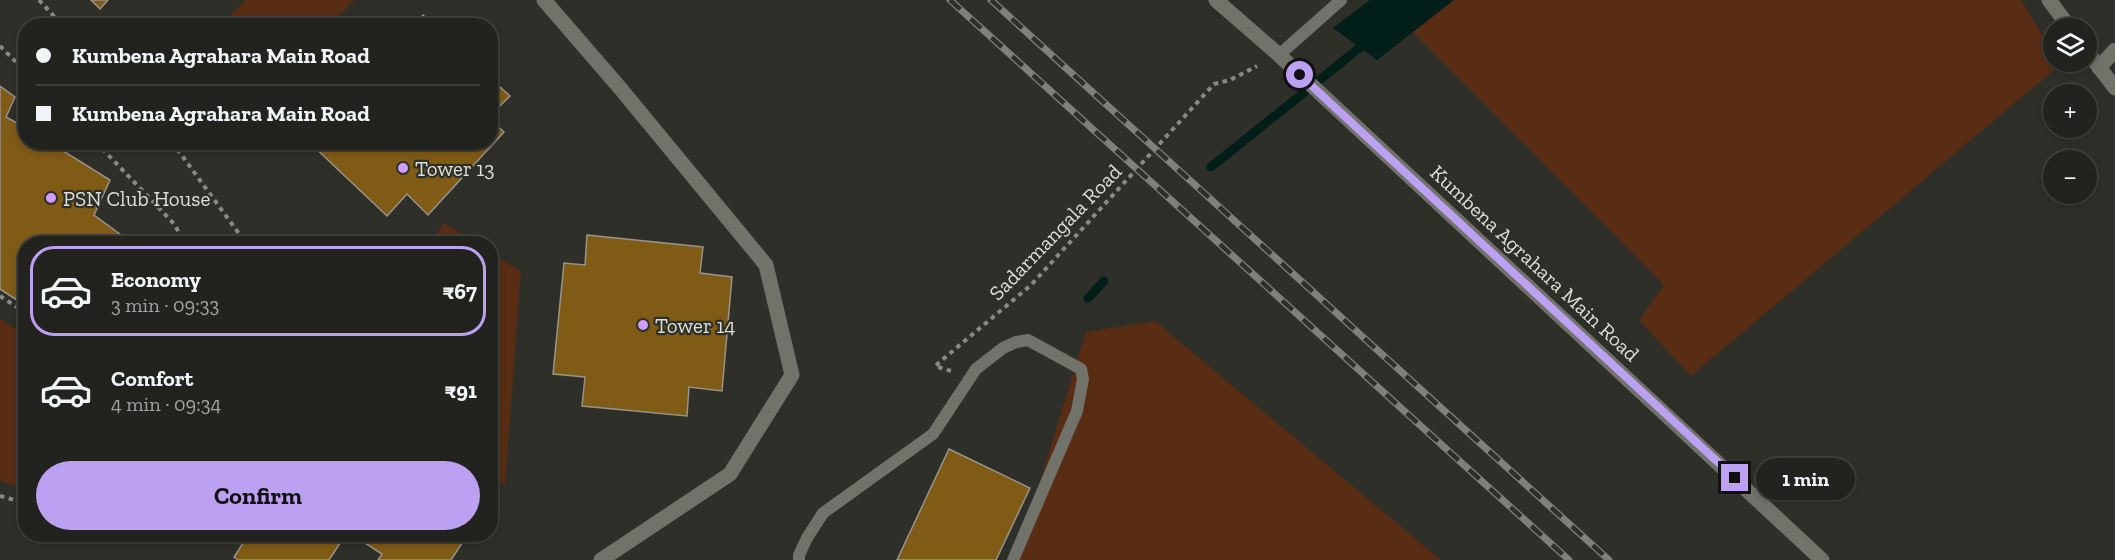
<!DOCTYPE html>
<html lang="en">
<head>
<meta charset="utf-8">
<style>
	:root { --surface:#22231e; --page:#2a2b27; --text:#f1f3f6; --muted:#a2a4a4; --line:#3f403c; --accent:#bca0f2 }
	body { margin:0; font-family:"Zilla Slab",serif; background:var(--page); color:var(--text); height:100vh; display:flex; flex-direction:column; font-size:22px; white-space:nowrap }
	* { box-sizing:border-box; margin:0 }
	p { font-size:20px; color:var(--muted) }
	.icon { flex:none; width:33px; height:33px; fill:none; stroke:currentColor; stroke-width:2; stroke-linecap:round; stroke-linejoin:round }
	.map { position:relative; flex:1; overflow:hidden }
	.drawer { position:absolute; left:18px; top:236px; width:480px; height:306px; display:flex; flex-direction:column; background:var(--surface); border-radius:24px; box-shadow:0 3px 9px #0003,0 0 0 2px var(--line) }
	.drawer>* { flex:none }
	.top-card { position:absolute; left:18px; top:18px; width:480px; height:132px; border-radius:24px; box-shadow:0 3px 9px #0003,0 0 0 2px var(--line); display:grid; align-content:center; height:132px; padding:0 18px; background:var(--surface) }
	.buttons { position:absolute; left:2043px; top:18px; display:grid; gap:12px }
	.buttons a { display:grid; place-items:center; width:54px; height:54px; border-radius:50%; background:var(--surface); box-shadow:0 3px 9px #0003,0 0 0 2px var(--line); font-size:30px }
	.end { position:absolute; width:27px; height:27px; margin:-14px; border:8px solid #bca0f2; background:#111; box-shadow:0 0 0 3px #111 }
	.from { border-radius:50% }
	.bubble { position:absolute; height:42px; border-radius:21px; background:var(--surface); box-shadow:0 3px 9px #0003,0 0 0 2px var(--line); font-size:20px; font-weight:700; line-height:42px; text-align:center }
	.top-card b { display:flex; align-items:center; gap:21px; height:57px; font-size:22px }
	.top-card b+b { border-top:2px solid var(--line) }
	.top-card i { width:15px; height:15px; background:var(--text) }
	ul { padding:10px 0 0; list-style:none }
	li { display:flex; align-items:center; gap:18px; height:90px; margin:0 12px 9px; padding:0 6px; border:3px solid transparent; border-radius:24px }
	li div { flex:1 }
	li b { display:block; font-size:22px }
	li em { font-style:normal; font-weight:700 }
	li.selected { border-color:var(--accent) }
	li>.icon { width:54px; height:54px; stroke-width:1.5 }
	.primary-button { display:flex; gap:12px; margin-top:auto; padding:12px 18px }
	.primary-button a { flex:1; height:69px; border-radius:36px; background:var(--accent); color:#111; font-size:24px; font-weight:700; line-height:69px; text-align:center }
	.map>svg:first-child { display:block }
	.green { fill:#592c14 }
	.water { fill:#011e18 }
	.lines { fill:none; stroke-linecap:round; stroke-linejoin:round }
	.stream { stroke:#011e18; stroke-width:9 }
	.building { fill:#805b16; stroke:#98938b; stroke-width:1.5 }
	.path { stroke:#8a8a85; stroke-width:4; stroke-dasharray:4.5 4.5; stroke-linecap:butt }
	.lane { stroke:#71726a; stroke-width:12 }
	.street { stroke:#71726a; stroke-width:15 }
	.secondary { stroke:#71726a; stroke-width:15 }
	.rail-casing { stroke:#80807b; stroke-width:7 }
	.rail { stroke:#2e2f28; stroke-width:4.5; stroke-dasharray:14; stroke-linecap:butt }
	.route { stroke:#bca0f2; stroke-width:8 }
	.poi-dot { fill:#d19dfe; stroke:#2e2f28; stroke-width:2 }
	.labels { text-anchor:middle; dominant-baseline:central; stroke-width:4.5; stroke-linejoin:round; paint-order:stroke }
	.poi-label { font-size:21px; fill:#ddddd9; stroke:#2e2f28; text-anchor:start }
	.street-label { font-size:21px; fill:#ddddd9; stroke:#2e2f28 }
</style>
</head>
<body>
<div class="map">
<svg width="2115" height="560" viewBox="0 0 2115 560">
	<rect width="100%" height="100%" fill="#2e2f28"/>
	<g class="green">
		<path d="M 246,0 L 354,0 L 330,25 L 220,25 Z"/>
		<path d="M 1454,0 L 2021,0 L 2053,52 L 2054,62 L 2059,62 L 2061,64 L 1691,376 L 1639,320 L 1664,285 L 1413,32 Z"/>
		<path d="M 444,223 L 477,243 L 430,243 Z"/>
		<path d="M 490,252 L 521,271 L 505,486 L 491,474 Z"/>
		<path d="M 0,319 L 25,334 L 25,489 L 0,481 Z"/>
		<path d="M 1155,321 L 1441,560 L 1009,560 L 1031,511 L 1086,332 Z"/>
	</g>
	<path class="water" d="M 1370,0 L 1454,0 L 1377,60 L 1333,28 Z"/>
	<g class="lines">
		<g class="stream">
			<path d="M 1211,167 L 1368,41"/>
			<path d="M 1088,298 L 1104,281"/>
		</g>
	</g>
	<g class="building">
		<path d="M 91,0 L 108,0 L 100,9 Z"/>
		<path d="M 423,15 L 434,26 L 413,26 Z"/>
		<path d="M 490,78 L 510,96 L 490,116 Z"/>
		<path d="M 0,86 L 15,97 L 6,117 L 26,128 L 26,142 L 49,142 L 110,180 L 94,215 L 132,243 L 26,243 L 26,306 L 0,289 Z"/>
		<path d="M 490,119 L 504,132 L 428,215 L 407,194 L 387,216 L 309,142 L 490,142 Z"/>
		<path d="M 587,235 L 703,247 L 700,273 L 732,277 L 722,391 L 689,387 L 687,416 L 582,406 L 585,377 L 553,374 L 564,263 L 585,265 Z"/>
		<path d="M 949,449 L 1030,488 L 996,560 L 897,560 Z"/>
		<path d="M 249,534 L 346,534 L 329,560 L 238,560 L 234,557 Z"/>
		<path d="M 351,534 L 386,534 L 400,543 L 406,534 L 468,534 L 451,560 L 378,560 L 382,554 Z"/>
	</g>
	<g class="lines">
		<g class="path">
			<path d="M 39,0 L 63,26"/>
			<path d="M 0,46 L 26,72"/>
			<path d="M 96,142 L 175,225 L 184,243"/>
			<path d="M 172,142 L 240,235 L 244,243"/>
			<path d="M 0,296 L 26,313"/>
			<path d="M 951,371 L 935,366 L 1031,285 L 1214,84 L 1230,80 L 1257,66"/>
			<path d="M 0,496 L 26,503"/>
		</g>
		<g class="lane">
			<path d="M 1279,55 L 1341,0"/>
			<path d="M 799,560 L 799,555 L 807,538 L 823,513 L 933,434 L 976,369 L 1003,348 L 1016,342 L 1028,340 L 1081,369 L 1083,379 L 1077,411 L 1013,560"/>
		</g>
		<g class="street">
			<path d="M 544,0 L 620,88 L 766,265 L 792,375 L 730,474 L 601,560"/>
			<path d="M 2049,0 L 2070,28"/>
			<path d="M 2086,50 L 2115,88"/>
			<path d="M 2099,68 L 2115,50"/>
		</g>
		<path class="secondary" d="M 1216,0 L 1279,55 L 1822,560"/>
		<g class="rail-casing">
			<g id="rail">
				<path d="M 950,0 L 1569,560"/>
				<path d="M 991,0 L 1609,560"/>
			</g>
		</g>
		<use href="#rail" class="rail"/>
	</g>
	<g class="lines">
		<path class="route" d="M 1300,75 L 1735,478"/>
	</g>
	<g class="poi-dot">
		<circle cx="403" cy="168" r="6"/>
		<circle cx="51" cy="198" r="6"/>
		<circle cx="643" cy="325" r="6"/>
	</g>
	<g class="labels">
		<g class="poi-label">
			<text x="415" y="168">Tower 13</text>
			<text x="63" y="198">PSN Club House</text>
			<text x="655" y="325">Tower 14</text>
		</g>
		<g class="street-label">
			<text transform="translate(1055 232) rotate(-46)">Sadarmangala Road</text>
			<text transform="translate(1535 263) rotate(43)">Kumbena Agrahara Main Road</text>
		</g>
	</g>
</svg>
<div class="buttons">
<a><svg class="icon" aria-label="layers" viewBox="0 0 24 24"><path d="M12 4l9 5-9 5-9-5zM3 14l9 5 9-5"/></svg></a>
<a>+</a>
<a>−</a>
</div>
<i class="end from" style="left:1300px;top:75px"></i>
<i class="end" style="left:1735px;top:478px"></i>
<div class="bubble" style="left:1756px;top:458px;width:99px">1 min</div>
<div class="top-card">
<b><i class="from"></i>Kumbena Agrahara Main Road</b>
<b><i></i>Kumbena Agrahara Main Road</b>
</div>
<section class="drawer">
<ul>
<li class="selected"><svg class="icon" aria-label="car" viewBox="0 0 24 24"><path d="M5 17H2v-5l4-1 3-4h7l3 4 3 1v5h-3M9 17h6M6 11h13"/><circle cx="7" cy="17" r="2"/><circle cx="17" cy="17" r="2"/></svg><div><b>Economy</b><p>3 min · 09:33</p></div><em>₹67</em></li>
<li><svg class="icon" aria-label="car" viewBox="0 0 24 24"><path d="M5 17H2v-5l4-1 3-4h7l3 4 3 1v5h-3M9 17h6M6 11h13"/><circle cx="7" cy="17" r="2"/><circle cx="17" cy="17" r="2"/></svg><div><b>Comfort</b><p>4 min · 09:34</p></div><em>₹91</em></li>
</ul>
<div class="primary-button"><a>Confirm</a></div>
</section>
</div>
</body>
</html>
